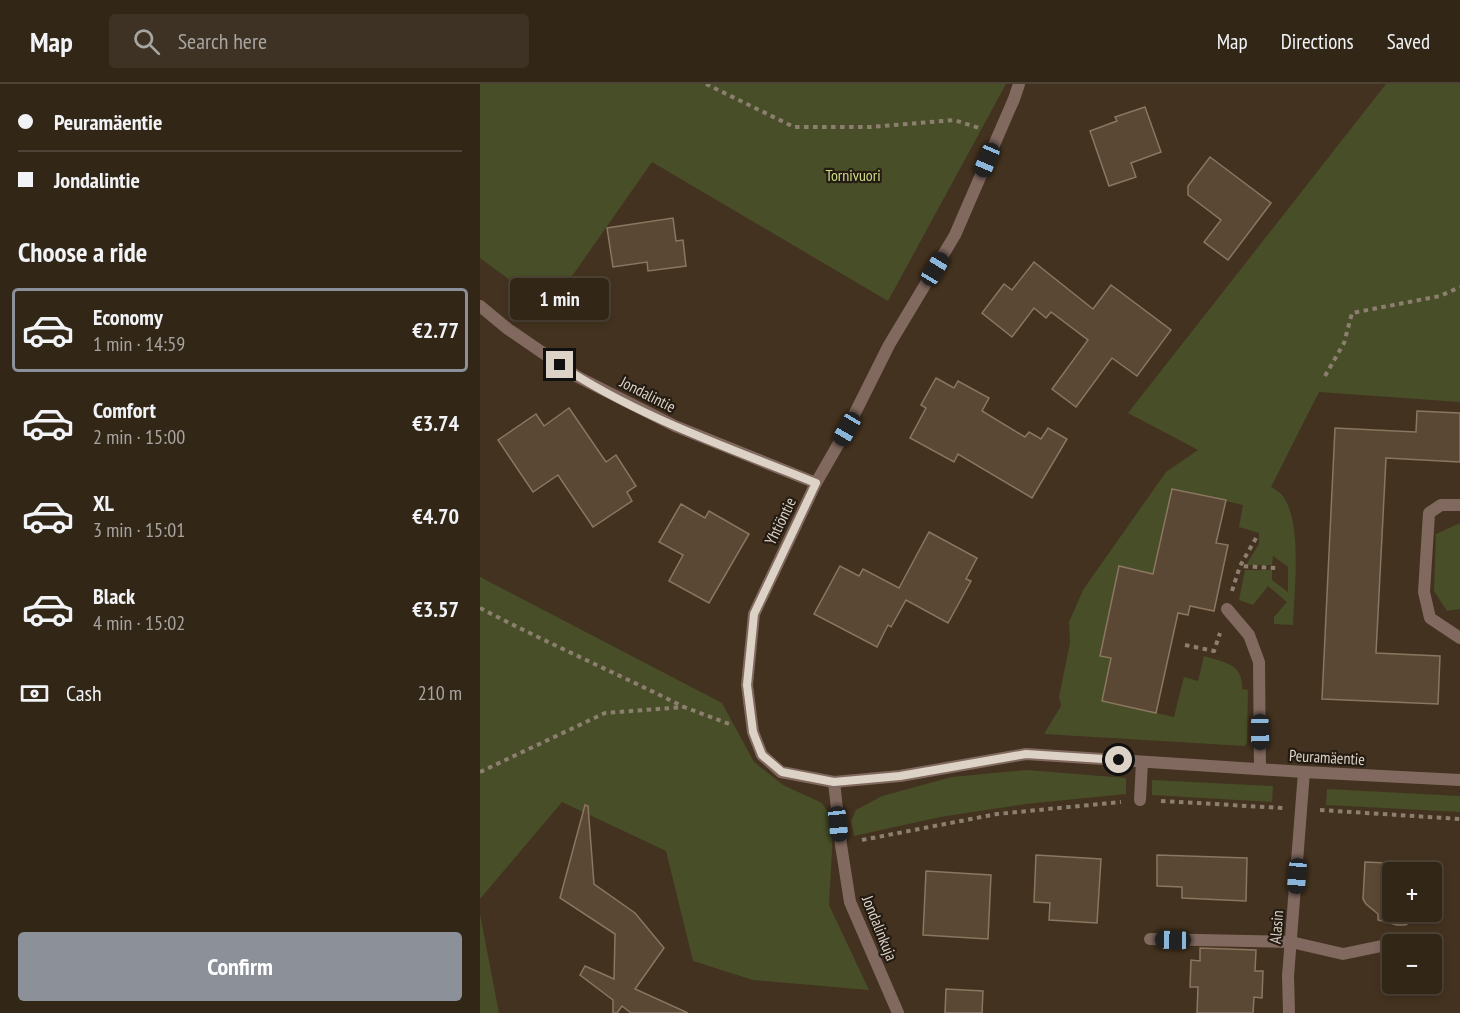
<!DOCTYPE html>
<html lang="en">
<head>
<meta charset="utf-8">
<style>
	:root { --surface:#322617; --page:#3d3224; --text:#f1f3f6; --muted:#a8a5a1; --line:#4d4336; --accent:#8c9099 }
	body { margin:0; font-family:"PT Sans Narrow",sans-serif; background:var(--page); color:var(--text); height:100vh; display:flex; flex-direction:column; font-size:22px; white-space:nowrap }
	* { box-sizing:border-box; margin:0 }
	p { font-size:20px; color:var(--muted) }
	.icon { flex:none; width:33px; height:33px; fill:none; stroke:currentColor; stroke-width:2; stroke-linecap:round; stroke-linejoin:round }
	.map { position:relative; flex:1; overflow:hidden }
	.drawer { display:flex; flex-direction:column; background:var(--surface); width:480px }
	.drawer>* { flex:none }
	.banner { display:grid; align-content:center; height:132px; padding:0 18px; background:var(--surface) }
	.fabs { position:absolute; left:902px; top:778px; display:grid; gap:12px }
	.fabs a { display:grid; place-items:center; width:60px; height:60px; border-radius:6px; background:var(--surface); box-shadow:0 3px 9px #0003,0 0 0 2px var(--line); font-size:30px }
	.end { position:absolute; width:27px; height:27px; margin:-14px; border:8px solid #dcd2c6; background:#111; box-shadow:0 0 0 3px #111 }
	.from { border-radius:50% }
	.bubble { position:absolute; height:42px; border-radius:6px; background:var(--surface); box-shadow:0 3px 9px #0003,0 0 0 2px var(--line); font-size:20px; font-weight:700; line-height:42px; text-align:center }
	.car { position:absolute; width:18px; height:36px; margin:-18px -9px; border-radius:8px; box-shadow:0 0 4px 2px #0007; background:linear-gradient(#222 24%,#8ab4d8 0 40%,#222 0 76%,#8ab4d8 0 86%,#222 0) }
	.banner b { display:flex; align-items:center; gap:21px; height:57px; font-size:22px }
	.banner b+b { border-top:2px solid var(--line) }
	.banner i { width:15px; height:15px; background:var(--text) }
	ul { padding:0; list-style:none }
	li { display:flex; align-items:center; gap:18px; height:84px; margin:0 12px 9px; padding:0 6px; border:3px solid transparent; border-radius:6px }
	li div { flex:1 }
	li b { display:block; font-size:22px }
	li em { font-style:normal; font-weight:700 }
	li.current { border-color:var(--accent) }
	li>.icon { width:54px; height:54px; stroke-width:1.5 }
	h2 { padding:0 18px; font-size:27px; line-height:72px }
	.pay { display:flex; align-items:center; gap:15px; height:66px; padding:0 18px; font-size:22px }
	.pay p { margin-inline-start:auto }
	.button { display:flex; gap:12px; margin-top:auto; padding:12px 18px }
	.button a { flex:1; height:69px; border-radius:6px; background:var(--accent); color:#fff; font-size:24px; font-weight:700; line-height:69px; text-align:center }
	header { display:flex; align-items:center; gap:36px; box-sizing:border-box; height:84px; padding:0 30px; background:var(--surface); border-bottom:2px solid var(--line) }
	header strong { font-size:28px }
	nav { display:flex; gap:33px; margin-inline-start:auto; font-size:21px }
	.search { width:420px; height:54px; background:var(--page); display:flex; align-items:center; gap:15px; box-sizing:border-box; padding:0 21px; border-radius:6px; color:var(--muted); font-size:22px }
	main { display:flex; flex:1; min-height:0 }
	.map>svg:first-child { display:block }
	.green { fill:#484e28 }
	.building { fill:#5a4834; stroke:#8a7661; stroke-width:1.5; fill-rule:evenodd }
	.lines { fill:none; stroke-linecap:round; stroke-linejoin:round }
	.path { stroke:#8c7f6f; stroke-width:4; stroke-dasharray:4.5 4.5; stroke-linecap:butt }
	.service { stroke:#826960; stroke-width:12 }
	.minor { stroke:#826960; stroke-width:12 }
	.tertiary { stroke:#826960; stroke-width:12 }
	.route { stroke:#dcd2c6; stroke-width:8 }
	.labels { text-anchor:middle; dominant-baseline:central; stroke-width:4.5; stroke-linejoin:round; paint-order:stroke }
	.park-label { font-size:16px; fill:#cddb87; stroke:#241c13 }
	.street-label { font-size:16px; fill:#dcd2c6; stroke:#241c13 }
</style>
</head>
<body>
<header>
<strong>Map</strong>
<div class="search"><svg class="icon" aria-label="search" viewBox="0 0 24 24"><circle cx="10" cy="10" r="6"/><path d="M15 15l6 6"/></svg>Search here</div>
<nav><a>Map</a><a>Directions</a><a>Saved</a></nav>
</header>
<main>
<section class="drawer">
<div class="banner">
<b><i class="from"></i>Peuramäentie</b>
<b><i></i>Jondalintie</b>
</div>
<h2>Choose a ride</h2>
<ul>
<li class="current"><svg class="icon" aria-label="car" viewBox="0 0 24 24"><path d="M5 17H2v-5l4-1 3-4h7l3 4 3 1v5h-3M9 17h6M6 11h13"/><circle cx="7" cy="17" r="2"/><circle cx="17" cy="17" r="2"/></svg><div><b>Economy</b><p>1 min · 14:59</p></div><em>€2.77</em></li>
<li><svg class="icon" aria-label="car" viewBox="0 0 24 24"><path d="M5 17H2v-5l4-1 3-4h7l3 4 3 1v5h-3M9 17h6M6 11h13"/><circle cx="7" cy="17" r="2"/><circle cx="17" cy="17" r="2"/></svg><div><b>Comfort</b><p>2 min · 15:00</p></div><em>€3.74</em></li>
<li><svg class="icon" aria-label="car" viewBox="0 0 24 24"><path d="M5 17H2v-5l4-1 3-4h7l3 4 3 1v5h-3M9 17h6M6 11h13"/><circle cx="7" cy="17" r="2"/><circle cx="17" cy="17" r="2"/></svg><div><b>XL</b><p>3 min · 15:01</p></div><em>€4.70</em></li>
<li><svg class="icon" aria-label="car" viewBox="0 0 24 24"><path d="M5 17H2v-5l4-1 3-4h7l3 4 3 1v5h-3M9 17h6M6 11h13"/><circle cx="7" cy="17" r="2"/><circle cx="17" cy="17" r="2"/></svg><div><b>Black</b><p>4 min · 15:02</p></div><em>€3.57</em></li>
</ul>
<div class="pay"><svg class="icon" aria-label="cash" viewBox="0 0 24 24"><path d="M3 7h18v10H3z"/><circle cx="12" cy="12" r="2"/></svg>Cash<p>210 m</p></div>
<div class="button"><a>Confirm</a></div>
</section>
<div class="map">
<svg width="980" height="929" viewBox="0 0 980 929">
	<rect width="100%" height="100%" fill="#43321f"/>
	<g class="green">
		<path d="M 0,0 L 526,0 L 408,217 L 172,78 L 69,225 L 0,174 Z"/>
		<path d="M 906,0 L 980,0 L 980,318 L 839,308 L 791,403 C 794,405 800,408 802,411 C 823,436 814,509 813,541 L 794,540 L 794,533 L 807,518 L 788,502 L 773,521 L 759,516 L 765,486 L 792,486 L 792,496 L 808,508 L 808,483 L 793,472 L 792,481 L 766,481 L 779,460 L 779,449 L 759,443 L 763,421 L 692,405 L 673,490 L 639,483 L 620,571 L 631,574 L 622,617 L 694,633 L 704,593 L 718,597 L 724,572 C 745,579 763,579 762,605 L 768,606 L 767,658 L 765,662 L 564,650 L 581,622 L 579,613 L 590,559 L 589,538 L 603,506 L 686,388 L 718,366 L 648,329 Z"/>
		<path d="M 978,440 L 980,440 L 980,525 L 967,527 L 954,507 L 956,450 Z"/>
		<path d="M 0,493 L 242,619 L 274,678 L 303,701 L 342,719 L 351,733 L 353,748 L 349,821 L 389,906 L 273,896 L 213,877 L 186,767 L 82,718 L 0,815 Z"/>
		<path d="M 546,686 L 646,694 L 646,710 L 546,720 L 460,733 L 374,752 L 371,737 L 376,726 L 402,712 L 472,693 Z"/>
		<path d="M 672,696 L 793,702 L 792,718 L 672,711 Z"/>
		<path d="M 847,705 L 980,712 L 980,728 L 846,721 Z"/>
		<path d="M 0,830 L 19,929 L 0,929 Z"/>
	</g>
	<g class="building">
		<path d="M 665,23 L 681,68 L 651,79 L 656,93 L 629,102 L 610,47 L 637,37 L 635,33 Z"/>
		<path d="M 730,73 L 791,119 L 748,176 L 724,158 L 741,136 L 708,111 L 708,102 Z"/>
		<path d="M 193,134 L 196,157 L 203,156 L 206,182 L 168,187 L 167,178 L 133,183 L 127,144 Z"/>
		<path d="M 554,178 L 613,225 L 631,201 L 691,246 L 657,292 L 632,274 L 596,323 L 572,305 L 608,256 L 571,228 L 566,234 L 554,224 L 532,253 L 502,229 L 524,200 L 532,206 Z"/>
		<path d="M 456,294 L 474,304 L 478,297 L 509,314 L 502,327 L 545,353 L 549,348 L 561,355 L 568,344 L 587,355 L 552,414 L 478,370 L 474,378 L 430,354 L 446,324 L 441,321 Z"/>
		<path d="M 89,324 L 126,378 L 136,371 L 156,402 L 147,408 L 152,417 L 113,443 L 78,391 L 53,408 L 18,356 L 56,330 L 64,342 Z"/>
		<path d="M 937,327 L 980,329 L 980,378 L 906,374 L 896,569 L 960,572 L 958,620 L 842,615 L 855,344 L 936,348 Z"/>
		<path d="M 692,405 L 746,416 L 736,459 L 748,461 L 734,527 L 710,522 L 708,531 L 698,529 L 676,629 L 622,617 L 631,574 L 620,572 L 639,482 L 673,490 Z"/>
		<path d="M 201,420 L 225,434 L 229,427 L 269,450 L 229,519 L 189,497 L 203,471 L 179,458 Z"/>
		<path d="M 449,448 L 497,474 L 486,495 L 491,497 L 468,539 L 426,516 L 411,543 L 408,541 L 397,563 L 334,530 L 360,482 L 379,492 L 383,485 L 419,504 Z"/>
		<path d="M 105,721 L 108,722 L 114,800 L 155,829 L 184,864 L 155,905 L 208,929 L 151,929 L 142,922 L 137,929 L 133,929 L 133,916 L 100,891 L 105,882 L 134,895 L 135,850 L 80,814 Z"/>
		<path d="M 556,771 L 621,775 L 617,839 L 569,836 L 570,819 L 554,818 Z"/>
		<path d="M 677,771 L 767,774 L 766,817 L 702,814 L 702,803 L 677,802 Z"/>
		<path d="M 885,778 L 954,781 L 952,836 L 937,835 L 925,841 L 917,841 L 898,836 L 898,830 L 886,820 L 883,815 ZM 912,789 L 951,789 L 951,828 L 912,828 Z"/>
		<path d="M 446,787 L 511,791 L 508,855 L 443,851 Z"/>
		<path d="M 720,864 L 776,866 L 775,887 L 783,887 L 782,914 L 774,913 L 773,929 L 717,929 L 718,903 L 710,903 L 711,876 L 720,877 Z"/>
		<path d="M 466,905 L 503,907 L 502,929 L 465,929 Z"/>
	</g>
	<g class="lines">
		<g class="path">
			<path d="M 226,0 L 314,43 L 391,43 L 474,36 L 499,44"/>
			<path d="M 845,292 L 864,259 L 872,229 L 960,212 L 980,203"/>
			<path d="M 776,454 L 760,482 L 797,484"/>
			<path d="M 752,507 L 760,482"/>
			<path d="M 0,524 C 67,559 136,589 204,623"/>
			<path d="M 705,561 L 734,567 L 740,549"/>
			<path d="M 0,688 L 125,629 L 204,623 L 252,641"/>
			<path d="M 681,717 L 803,724"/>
			<path d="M 840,726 L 980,735"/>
			<path d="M 382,756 L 517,730 L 641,718"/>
		</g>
		<g class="service">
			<path d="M 980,421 L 961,421 L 949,429 L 944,508 L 950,534 L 980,554"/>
			<path d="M 747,525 L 769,551 L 779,578 L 780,685"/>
			<path d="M 660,716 L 662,678"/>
			<path d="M 670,855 L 811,858 L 863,870 L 911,860"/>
		</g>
		<g class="minor">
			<path d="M 0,222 L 28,245 L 98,293 L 195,342 L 336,399"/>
			<path d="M 354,698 L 361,761 L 370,818 L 418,929"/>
			<path d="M 809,929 L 808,892 L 824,688"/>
		</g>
		<path class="tertiary" d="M 539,0 L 534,15 L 475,151 L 409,261 L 367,345 L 336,399 L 274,530 L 267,601 L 273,648 L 282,671 L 301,688 L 354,698 L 420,692 L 546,670 L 824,688 L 980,696"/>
	</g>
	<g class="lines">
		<path class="route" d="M 80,281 C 158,333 250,364 336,399 L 274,530 L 267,601 L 273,648 L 282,671 L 302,688 L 354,698 L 420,692 L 546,670 L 639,676"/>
	</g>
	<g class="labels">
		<g class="park-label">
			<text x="373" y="91">Tornivuori</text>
		</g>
		<g class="street-label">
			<text transform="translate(168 310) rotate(27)">Jondalintie</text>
			<text transform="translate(300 437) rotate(-64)">Yhtiöntie</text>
			<text transform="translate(847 673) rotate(3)">Peuramäentie</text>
			<text transform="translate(796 843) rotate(-85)">Alasin</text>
			<text transform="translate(400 844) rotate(68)">Jondalinkuja</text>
		</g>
	</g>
</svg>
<div class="fabs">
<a>+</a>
<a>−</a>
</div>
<i class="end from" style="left:639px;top:676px"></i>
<i class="end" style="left:80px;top:281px"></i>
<div class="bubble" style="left:30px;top:194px;width:99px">1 min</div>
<i class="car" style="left:507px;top:76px;rotate:203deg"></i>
<i class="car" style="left:455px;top:185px;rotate:31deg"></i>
<i class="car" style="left:367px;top:345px;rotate:210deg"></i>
<i class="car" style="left:780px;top:648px;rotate:179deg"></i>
<i class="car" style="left:358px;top:740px;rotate:174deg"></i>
<i class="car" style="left:817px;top:792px;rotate:185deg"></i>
<i class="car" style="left:693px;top:856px;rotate:271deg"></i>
</div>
</main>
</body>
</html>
